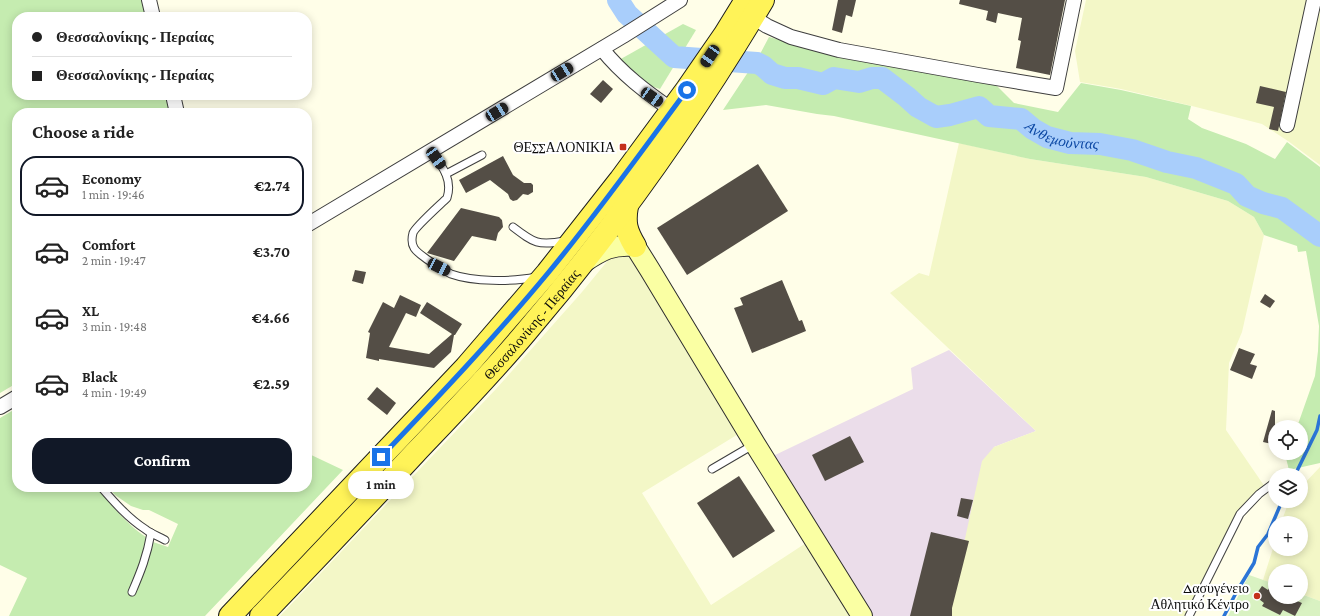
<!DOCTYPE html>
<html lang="en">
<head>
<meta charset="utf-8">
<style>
	:root { --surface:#fff; --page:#f2f2f2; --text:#222; --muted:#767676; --line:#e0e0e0; --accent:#111827 }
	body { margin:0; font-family:"Crimson Pro",serif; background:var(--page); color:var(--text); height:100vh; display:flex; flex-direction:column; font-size:15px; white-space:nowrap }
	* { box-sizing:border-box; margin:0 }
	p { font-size:13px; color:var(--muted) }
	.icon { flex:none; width:22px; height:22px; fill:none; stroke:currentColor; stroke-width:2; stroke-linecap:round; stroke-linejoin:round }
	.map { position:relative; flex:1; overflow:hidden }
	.details { position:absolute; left:12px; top:108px; width:300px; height:384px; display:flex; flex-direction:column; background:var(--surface); border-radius:16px; box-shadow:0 2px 10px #0003 }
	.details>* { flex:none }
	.banner { position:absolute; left:12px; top:12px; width:300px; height:88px; border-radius:16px; box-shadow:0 2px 10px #0003; display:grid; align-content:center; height:88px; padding:0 20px; background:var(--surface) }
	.buttons { position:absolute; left:1268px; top:420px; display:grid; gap:8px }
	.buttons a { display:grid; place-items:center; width:40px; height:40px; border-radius:50%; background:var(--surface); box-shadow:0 2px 10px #0003; font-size:20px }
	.end { position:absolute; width:18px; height:18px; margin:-9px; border:5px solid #1a73e8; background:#fff; box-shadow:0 0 0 2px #fff }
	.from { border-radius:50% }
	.bubble { position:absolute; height:28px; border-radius:14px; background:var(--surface); box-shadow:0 2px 10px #0003; font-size:13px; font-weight:700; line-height:28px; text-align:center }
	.car { position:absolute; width:12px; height:24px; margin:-12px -6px; border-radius:5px; box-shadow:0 0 3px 1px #0007; background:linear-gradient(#222 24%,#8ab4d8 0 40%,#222 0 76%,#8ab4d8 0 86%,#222 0) }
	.banner b { display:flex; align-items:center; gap:14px; height:38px; font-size:15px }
	.banner b+b { border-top:1px solid var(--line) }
	.banner i { width:10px; height:10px; background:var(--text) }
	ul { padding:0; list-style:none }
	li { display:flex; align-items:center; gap:12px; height:60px; margin:0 8px 6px; padding:0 12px; border:2px solid transparent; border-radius:16px }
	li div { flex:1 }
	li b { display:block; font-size:15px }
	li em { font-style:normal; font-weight:700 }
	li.active { border-color:var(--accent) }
	li>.icon { width:36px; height:36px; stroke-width:1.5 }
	h2 { padding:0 20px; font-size:18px; line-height:48px }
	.button { display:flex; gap:8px; margin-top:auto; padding:8px 20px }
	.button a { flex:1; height:46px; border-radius:16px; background:var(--accent); color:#fff; font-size:16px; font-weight:700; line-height:46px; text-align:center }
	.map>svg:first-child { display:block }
	.industrial { fill:#ebddea }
	.farmland { fill:#f3f7c7 }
	.green { fill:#c5ecb0 }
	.pitch { fill:#d9f2c2 }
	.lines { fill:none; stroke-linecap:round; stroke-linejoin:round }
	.stream { stroke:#2b75d7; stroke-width:3.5 }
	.river { stroke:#a9cefb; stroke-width:22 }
	.building { fill:#544e46 }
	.lane-casing { stroke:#3e3e3e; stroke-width:9 }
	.street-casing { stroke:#3e3e3e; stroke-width:16 }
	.secondary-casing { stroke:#2d2d2d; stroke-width:22 }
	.primary-casing { stroke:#1c1c1c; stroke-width:24 }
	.lane { stroke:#fff; stroke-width:7 }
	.street { stroke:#fff; stroke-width:14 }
	.secondary { stroke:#faffa3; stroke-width:20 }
	.primary { stroke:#fff358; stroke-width:22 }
	.route { stroke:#1a73e8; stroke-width:5 }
	.poi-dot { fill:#c42f1a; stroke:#fff; stroke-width:1.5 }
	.labels { text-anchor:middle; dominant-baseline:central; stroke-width:4; stroke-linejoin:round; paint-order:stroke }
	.poi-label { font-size:14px; fill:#0b0b0b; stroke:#fff; text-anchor:end }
	.street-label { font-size:14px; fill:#0b0b0b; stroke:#fff }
	.water-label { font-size:15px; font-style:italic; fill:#0c48a4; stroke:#fff }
</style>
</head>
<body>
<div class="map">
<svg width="1320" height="616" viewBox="0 0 1320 616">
	<rect width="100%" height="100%" fill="#fffee8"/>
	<path class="industrial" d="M 949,350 L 1036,431 L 994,447 L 963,548 L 948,616 L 872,616 L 773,456 L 913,389 L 911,368 Z"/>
	<g class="farmland">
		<path d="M 1086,0 L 1320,0 L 1320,165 L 1288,141 L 1262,124 L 1192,106 L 1121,89 L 1080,82 L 1075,51 Z"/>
		<path d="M 959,143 L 1030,159 L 1146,177 L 1228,201 L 1254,217 L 1264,235 L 1242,332 L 1229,363 L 1226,430 L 1265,487 L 1248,505 L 1191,616 L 948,616 L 982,461 L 994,447 L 1036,431 L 890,293 L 919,273 L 929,276 Z"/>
		<path d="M 614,253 L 628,253 L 740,433 L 642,493 L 711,605 L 806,543 L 852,616 L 280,616 L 496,389 L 582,292 Z"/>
		<path d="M 1320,467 L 1320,601 L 1301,594 L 1301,571 L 1275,571 L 1275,584 L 1263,580 L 1275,542 L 1275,549 L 1301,549 L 1301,523 L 1281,523 L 1289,501 L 1301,501 L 1301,487 Z"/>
	</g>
	<g class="green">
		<path d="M 0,0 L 145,0 L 149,17 L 17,17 L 17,95 L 167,95 L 171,113 L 17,113 L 17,383 L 0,393 Z"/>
		<path d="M 683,24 L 696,30 L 660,89 L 651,86 L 619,60 Z"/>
		<path d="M 769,37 L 791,43 L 994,83 L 1014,103 L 1058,112 L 1081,83 L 1121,90 L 1191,106 L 1188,119 L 1202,128 L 1246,144 L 1275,159 L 1287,142 L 1320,167 L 1320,463 L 1289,470 L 1286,458 L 1288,453 L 1301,453 L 1301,427 L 1297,427 L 1315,376 L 1318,351 L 1319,326 L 1306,251 L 1298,252 L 1297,246 L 1264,235 L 1254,217 L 1228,201 L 1146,177 L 1030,159 L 834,116 L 817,114 L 766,105 L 723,110 L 760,54 Z"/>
		<path d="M 17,408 L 17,487 L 96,487 C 112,505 126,524 146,537 L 145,566 L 153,542 L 168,547 L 178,524 L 149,510 L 143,510 L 131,506 L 115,495 L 108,487 L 307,487 L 307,453 L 343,470 L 205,616 L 9,616 L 27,578 L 0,565 L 0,418 Z"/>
	</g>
	<path class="pitch" d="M 1249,575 L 1275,584 L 1275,597 L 1301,597 L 1301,594 L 1320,601 L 1320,616 L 1228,616 Z"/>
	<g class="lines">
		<g class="stream">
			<path d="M 1295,475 L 1317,430 L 1320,416"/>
			<path d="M 1224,616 L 1237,591 L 1254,563 L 1258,547 L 1268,534 L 1282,501"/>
		</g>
		<path class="river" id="s1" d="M 618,0 L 627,14 L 674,57 L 757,63 L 763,66 L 772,74 L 785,78 L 798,78 L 823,84 L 834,78 L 859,82 L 872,78 L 882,78 L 907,97 L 918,107 L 936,117 L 950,115 L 979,107 L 989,116 L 1021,119 L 1033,129 L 1047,137 L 1070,143 L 1100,144 L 1132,150 L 1167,162 L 1196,168 L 1236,184 L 1247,196 L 1263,203 L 1282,208 L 1320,236"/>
	</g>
	<g class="building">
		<path d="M 838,0 L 856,0 L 852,17 L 846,15 L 842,33 L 832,30 Z"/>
		<path d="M 960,0 L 1065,0 L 1050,75 L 1016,68 L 1021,41 L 1018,40 L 1022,18 L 998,13 L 996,23 L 986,20 L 988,11 L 959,4 Z"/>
		<path d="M 603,80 L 613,89 L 601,103 L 590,94 Z"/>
		<path d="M 1260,86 L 1286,92 L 1278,131 L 1269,129 L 1274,107 L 1256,103 Z"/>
		<path d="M 503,156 L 513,175 L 524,183 L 531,183 L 533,185 L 533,192 L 528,195 L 523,194 L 517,200 L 513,201 L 510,199 L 508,194 L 490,180 L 466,193 L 459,180 Z"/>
		<path d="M 758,164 L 788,211 L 687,275 L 657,228 Z"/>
		<path d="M 461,208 L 499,217 L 502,220 L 503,227 L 498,233 L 496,241 L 472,236 L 454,261 L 427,253 Z"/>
		<path d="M 355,270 L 366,272 L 363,284 L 352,281 Z"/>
		<path d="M 782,280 L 799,321 L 802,320 L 806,331 L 752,353 L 734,308 L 743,305 L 740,298 Z"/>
		<path d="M 1265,294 L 1275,301 L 1270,308 L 1260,302 Z"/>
		<path d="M 400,295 L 421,305 L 416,317 L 406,313 L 389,347 L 429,354 L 452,334 L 420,313 L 427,302 L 462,324 L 455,335 L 454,335 L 451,352 L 434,368 L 379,359 L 379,361 L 366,358 L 370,333 L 368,332 L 383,302 L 394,308 Z"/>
		<path d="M 1239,348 L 1255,354 L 1250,364 L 1257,366 L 1252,379 L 1230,370 Z"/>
		<path d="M 377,387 L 396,403 L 387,415 L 367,399 Z"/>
		<path d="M 1272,410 L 1275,411 L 1275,434 L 1272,444 L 1263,442 Z"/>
		<path d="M 850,436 L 864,462 L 825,481 L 812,455 Z"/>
		<path d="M 739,476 L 775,531 L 733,558 L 697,503 Z"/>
		<path d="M 961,498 L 973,500 L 968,519 L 957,516 Z"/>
		<path d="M 931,532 L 969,541 L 952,608 L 952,616 L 910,616 Z"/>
		<path d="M 1262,586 L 1268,590 L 1269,588 L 1275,591 L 1275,597 L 1288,597 L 1302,603 L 1295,616 L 1283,610 L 1280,615 L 1262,606 L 1264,603 L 1255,596 Z"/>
	</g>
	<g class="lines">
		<g class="lane-casing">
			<g id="lane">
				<path d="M 431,151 C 442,166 453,179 447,198 C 441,204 415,227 413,233 C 409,248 417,252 428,260 C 435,265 443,270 451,274 C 473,282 513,282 536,277"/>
				<path d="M 446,174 L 482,155"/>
				<path d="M 513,227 C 534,243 538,246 565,241"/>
				<path d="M 712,469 L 753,445"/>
				<path d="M 1288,475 L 1289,475"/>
				<path d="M 101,487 C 114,502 128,518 145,529 C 151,534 158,536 165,540"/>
				<path d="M 132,592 C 141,571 147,556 151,533"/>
				<path d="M 1189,616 L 1240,514 L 1259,494 L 1275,482"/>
			</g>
		</g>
		<g class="street-casing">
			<g id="street">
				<path d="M 149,0 L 153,17"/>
				<path d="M 753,17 L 767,26 L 791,37 L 839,50 L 978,75 L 1056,88 L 1074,0"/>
				<path d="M 602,49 C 622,74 646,92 672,110"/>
				<path d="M 173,95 L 177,113"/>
				<path d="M 1287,125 L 1314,0"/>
				<path d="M 307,225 L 623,36 L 680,0"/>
				<path d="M 0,407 L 17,397"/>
			</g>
		</g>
		<g class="secondary-casing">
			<path id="secondary" d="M 584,262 C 602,250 612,244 635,246 L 650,270 L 755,444 L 862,616"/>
		</g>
		<g class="primary-casing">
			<g id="primary">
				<path d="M 627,206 C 624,223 626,231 635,246"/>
				<path d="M 230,616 L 466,367 L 547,273 L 620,180 L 687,89 L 725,34 L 746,0"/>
				<path id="s2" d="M 261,616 C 313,562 364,508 415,453 C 453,413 491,374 526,332 C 615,228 693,117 763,0"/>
			</g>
		</g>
		<use href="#lane" class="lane"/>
		<use href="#street" class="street"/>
		<use href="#secondary" class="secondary"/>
		<use href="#primary" class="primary"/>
	</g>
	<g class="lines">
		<path class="route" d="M 381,457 C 438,397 495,337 548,273 C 597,214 642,151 687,90"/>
	</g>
	<g class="poi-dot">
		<rect x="619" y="143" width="8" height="8" rx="2"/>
		<circle cx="1257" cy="596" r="4"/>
	</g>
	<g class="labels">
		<g class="poi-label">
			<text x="615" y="147">ΘΕΣΣΑΛΟΝΙΚΙΑ</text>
			<text x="1249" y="588">Δασυγένειο<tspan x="1249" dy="16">Αθλητικό Κέντρο</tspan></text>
		</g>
		<g class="street-label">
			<text stroke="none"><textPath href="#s2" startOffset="398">Θεσσαλονίκης - Περαίας</textPath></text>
		</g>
		<g class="water-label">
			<text stroke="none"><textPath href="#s1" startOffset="499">Ανθεμούντας</textPath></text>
		</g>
	</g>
</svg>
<div class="buttons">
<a><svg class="icon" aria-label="locate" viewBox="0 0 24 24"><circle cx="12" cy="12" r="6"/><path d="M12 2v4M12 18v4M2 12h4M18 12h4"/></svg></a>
<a><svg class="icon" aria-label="layers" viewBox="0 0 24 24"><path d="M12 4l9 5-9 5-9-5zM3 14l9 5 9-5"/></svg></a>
<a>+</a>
<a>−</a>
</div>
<i class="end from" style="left:687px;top:90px"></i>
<i class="end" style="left:381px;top:457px"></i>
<div class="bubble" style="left:348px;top:471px;width:66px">1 min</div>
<i class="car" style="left:710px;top:56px;rotate:214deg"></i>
<i class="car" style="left:562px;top:72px;rotate:59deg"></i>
<i class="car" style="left:652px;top:97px;rotate:124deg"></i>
<i class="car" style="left:497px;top:112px;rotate:59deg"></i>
<i class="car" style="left:436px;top:158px;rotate:144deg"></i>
<i class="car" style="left:439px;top:267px;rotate:117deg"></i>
<div class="banner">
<b><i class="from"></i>Θεσσαλονίκης - Περαίας</b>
<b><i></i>Θεσσαλονίκης - Περαίας</b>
</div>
<section class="details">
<h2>Choose a ride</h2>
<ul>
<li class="active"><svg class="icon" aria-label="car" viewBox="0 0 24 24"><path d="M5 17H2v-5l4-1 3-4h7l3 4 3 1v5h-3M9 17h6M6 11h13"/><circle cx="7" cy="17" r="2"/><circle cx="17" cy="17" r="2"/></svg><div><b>Economy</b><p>1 min · 19:46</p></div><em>€2.74</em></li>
<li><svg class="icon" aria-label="car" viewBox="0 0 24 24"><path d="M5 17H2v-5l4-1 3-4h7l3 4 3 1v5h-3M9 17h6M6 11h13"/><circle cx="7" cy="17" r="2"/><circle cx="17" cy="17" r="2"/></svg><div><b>Comfort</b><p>2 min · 19:47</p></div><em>€3.70</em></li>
<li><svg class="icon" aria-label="car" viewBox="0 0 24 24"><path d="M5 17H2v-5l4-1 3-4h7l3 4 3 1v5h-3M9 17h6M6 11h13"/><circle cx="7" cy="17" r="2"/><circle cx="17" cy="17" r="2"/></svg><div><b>XL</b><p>3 min · 19:48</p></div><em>€4.66</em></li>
<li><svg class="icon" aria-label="car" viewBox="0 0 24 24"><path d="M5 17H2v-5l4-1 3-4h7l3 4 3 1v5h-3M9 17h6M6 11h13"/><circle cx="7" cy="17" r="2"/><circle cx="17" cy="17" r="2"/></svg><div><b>Black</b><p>4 min · 19:49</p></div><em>€2.59</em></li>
</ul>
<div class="button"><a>Confirm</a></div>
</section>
</div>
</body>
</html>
